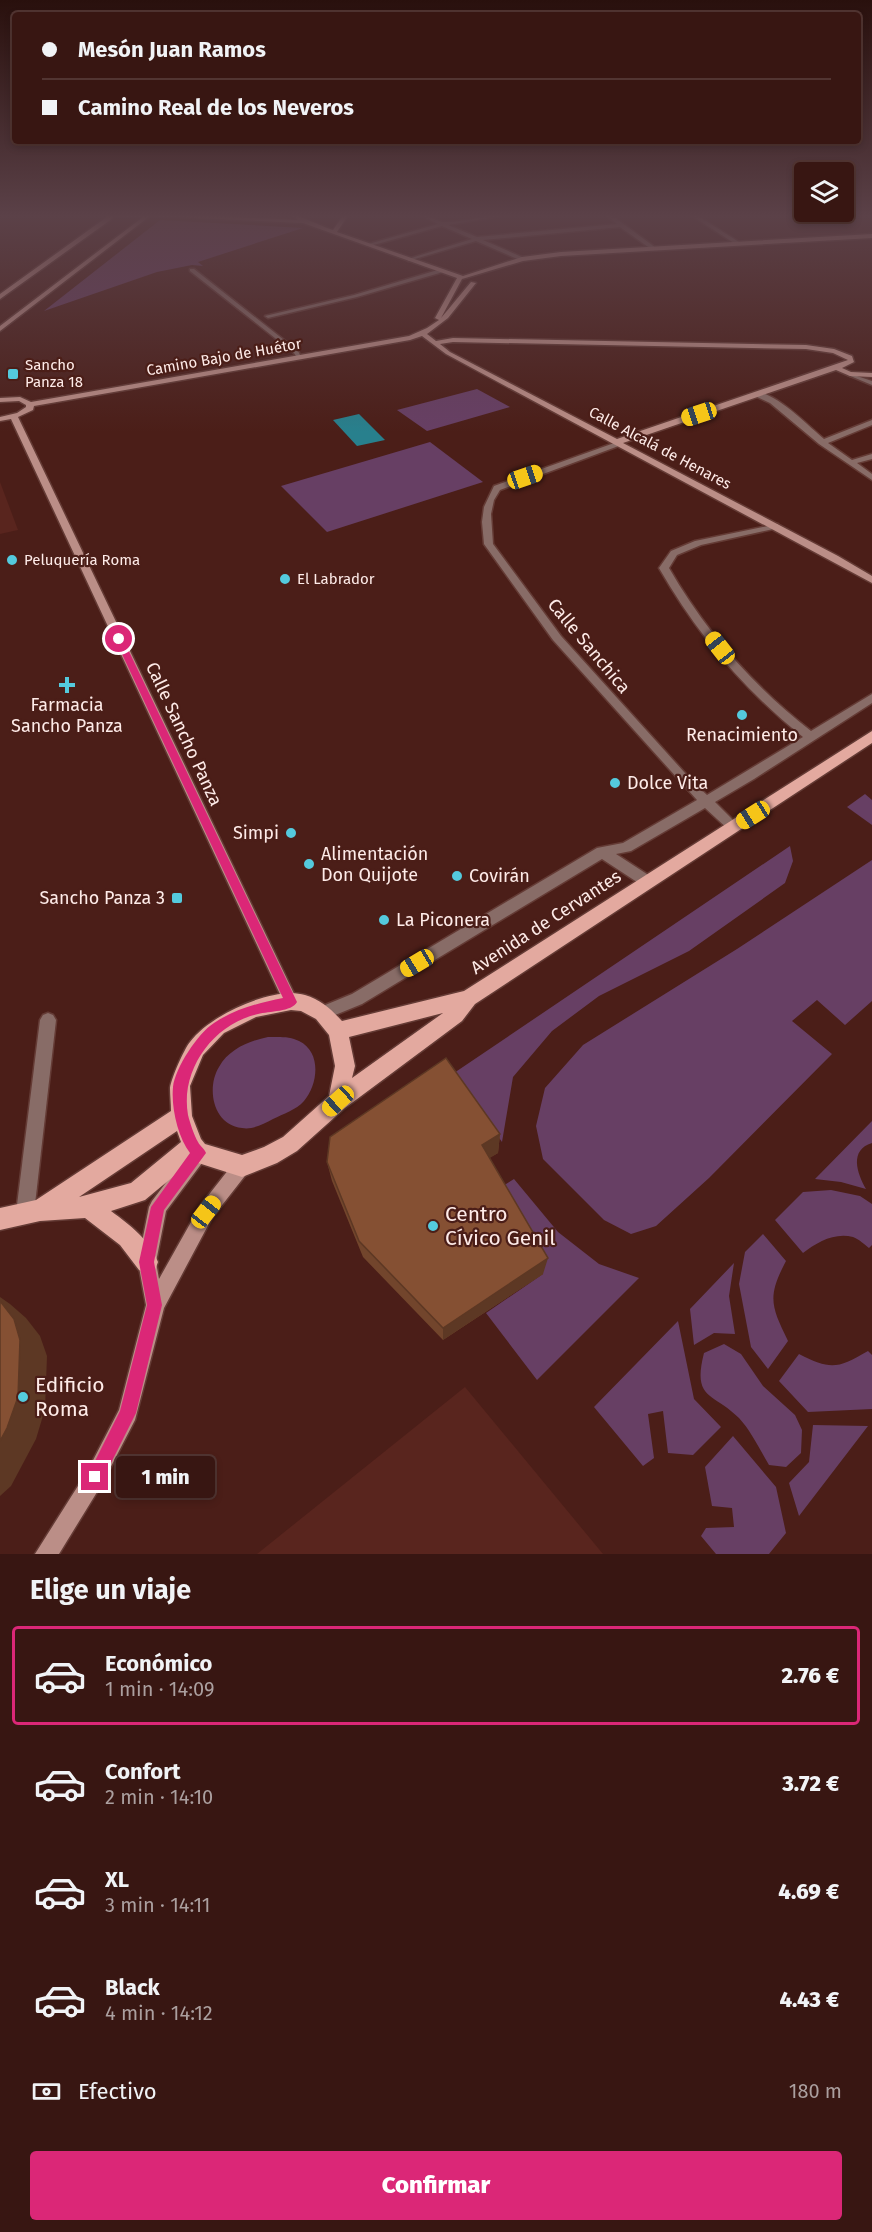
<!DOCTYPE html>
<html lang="es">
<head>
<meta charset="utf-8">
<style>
	:root { --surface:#381612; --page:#432320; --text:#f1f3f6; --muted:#ab9f9f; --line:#523532; --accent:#db2777 }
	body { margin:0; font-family:"Fira Sans",sans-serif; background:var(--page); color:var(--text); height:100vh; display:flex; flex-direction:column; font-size:22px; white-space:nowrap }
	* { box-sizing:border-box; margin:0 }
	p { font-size:20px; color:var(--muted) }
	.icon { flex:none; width:33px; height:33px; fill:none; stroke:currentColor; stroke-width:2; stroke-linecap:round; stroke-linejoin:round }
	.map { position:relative; height:1554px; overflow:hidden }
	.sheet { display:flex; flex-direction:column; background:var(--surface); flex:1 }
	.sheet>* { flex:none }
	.banner { position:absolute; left:12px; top:12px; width:849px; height:132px; border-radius:6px; box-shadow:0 3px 9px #0003,0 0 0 2px var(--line); display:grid; align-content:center; height:132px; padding:0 30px; background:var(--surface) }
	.controls { position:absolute; left:794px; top:162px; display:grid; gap:12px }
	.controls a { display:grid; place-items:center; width:60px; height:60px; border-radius:6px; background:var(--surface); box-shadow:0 3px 9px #0003,0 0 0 2px var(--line); font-size:30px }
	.end { position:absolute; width:27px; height:27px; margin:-14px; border:8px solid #db2777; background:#fff; box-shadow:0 0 0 3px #fff }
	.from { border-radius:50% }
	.bubble { position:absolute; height:42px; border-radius:6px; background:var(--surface); box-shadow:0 3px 9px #0003,0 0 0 2px var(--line); font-size:20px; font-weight:800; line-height:42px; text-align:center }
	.car { position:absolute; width:18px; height:36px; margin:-18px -9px; border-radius:8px; box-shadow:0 0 4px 2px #0007; background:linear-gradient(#f5c518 24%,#345 0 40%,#f5c518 0 76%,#345 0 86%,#f5c518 0) }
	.banner b { display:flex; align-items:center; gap:21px; height:57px; font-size:22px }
	.banner b+b { border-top:2px solid var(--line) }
	.banner i { width:15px; height:15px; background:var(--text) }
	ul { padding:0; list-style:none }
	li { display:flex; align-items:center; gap:18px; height:99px; margin:0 12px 9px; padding:0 18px; border:3px solid transparent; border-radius:6px }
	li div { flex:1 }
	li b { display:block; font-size:22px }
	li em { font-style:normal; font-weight:800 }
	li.on { border-color:var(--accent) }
	li>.icon { width:54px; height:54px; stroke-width:1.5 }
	h2 { padding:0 30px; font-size:27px; line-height:72px }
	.pay { display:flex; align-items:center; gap:15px; height:66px; padding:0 30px; font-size:22px }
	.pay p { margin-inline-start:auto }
	.button { display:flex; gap:12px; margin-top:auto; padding:12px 30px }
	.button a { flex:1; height:69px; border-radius:6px; background:var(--accent); color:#fff; font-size:24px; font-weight:800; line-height:69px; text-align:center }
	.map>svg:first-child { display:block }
	.built { fill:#59251e }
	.green { fill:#673f64 }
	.water { fill:#28808d }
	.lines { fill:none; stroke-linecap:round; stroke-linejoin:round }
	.street-casing { stroke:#643b35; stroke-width:3 }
	.secondary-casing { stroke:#643b35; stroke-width:3 }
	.primary-casing { stroke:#643b35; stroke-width:3 }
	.street { fill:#886c67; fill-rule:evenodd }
	.secondary { fill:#bb8e87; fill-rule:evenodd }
	.primary { fill:#e3a99f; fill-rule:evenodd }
	.wall { fill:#72452c }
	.shaded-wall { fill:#5d3824 }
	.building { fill:#855033; stroke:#5d3824; stroke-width:1.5 }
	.route { fill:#db2777 }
	.poi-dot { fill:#54cadd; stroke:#4b1e18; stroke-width:2 }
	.labels { text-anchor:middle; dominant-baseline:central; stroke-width:4.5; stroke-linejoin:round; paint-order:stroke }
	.far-street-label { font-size:15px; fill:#feebe8; stroke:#4b1e18 }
	.far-poi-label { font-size:15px; fill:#feebe8; stroke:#4b1e18; text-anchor:start }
	.street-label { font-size:18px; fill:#feebe8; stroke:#4b1e18 }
	.poi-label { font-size:18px; fill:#feebe8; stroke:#4b1e18; text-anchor:start }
	.near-poi-label { font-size:21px; fill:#feebe8; stroke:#4b1e18; text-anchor:start }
</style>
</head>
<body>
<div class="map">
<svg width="872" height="1554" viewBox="0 0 872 1554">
	<rect width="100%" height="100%" fill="#4b1e18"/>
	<g class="built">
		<path d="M 0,482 L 18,530 L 0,534 Z"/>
		<path d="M 465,1387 L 603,1554 L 257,1554 Z"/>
	</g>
	<g class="green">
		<path d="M 160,220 L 303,228 L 198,262 L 203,266 L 192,265 L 157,272 L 44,311 Z"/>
		<path d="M 477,389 L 510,407 L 427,431 L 397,410 Z"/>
		<path d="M 430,442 L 483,482 L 327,532 L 281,486 Z"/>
		<path d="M 865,794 L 872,800 L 872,825 L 847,807 Z"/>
		<path d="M 790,846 L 793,861 L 785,883 L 689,951 L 599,996 L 552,1031 L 513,1077 L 502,1142 L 454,1073 Z"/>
		<path d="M 872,860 L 872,1001 L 845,1025 L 817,1000 L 792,1021 L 832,1054 L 709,1178 L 656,1226 L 631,1234 L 604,1220 L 543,1159 L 536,1126 L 545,1088 L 583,1045 L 737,949 Z"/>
		<path d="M 268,1037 C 279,1037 290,1036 299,1041 C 322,1052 318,1085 304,1101 C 296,1110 283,1114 273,1119 C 263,1124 253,1130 242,1128 C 213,1125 206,1088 219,1067 C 229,1049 249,1041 268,1037 Z"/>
		<path d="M 872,1121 L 872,1143 C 849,1150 857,1173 866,1189 L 841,1182 L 815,1179 Z"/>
		<path d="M 514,1179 L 558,1232 L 599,1264 L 639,1278 L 537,1380 L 486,1313 L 543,1274 L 495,1191 Z"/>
		<path d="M 831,1190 L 860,1196 L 872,1204 L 872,1245 L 869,1248 C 865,1245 859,1239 853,1237 C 835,1232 817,1242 803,1253 L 775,1220 L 803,1192 Z"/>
		<path d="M 763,1234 L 786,1261 C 767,1297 771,1306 788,1341 L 768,1369 L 751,1347 L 739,1284 L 745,1252 Z"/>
		<path d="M 734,1263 L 729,1296 L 735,1334 L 714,1333 L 694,1345 L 690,1309 Z"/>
		<path d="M 678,1321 L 694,1399 L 721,1427 L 693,1455 L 668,1453 L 663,1411 L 648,1414 L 654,1458 L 643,1466 L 594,1407 Z"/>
		<path d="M 724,1344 L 741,1354 L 763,1386 L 795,1415 L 802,1430 L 801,1453 L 786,1467 L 769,1465 C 760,1450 751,1431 739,1418 C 713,1392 692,1400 704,1353 Z"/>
		<path d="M 868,1351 L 872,1355 L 872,1409 L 808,1412 L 779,1381 L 799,1354 C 831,1370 837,1369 868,1351 Z"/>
		<path d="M 813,1425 L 868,1426 L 799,1516 L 789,1483 L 809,1462 Z"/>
		<path d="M 733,1436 L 776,1487 L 786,1533 L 769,1554 L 716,1554 L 701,1536 L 706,1528 L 734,1527 L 732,1508 L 712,1506 L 705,1467 Z"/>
	</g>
	<path class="water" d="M 359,414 L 385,440 L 357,446 L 333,420 Z"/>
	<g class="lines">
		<g class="street-casing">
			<g id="street">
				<path d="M 418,214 C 428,214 436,222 445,222 C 468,222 490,214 513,214 L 448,225 L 477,237 L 617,224 L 604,214 L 610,214 L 656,248 L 651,249 L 620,227 L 483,240 L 524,258 L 522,261 L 476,241 L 408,261 L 408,259 L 472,239 L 442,226 L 370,246 L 365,245 L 438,224 Z"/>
				<path d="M 689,214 L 695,214 L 742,244 L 737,245 Z"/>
				<path d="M 190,269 L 194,269 L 298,351 L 302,359 L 298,359 L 294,353 L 190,271 Z"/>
				<path d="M 441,269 L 443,272 L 357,297 L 268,318 L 265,316 L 354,295 Z"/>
				<path d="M 848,373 L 872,381 L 872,385 L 848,375 Z"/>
				<path d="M 755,392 C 776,392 808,426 824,439 L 872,420 L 872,425 L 828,443 L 852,460 L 872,454 L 872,459 L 857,463 L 872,474 L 872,480 L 819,444 L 770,403 L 755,396 Z"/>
				<path d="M 617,442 L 624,444 L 500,490 L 494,500 L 491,514 L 493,544 L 561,636 L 694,783 L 707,795 L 803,737 C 744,690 697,634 659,568 L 671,551 L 695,541 L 778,524 L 778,528 L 701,545 L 677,555 L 669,568 C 706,632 753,686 811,731 L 872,694 L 872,703 L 754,779 L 715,802 L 737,824 L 739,827 L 737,830 L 729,830 L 705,808 L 631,851 L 616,854 L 653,878 L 655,882 L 653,886 L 648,887 L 643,886 L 602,859 L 362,1004 L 323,1020 L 318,1018 L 315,1013 L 318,1008 L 352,994 L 597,848 L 623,843 L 697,800 L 553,640 L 484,544 L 482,522 L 484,507 L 494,486 Z"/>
				<path d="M 48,1013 L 53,1015 L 56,1020 L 34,1213 L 31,1219 L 25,1222 L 19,1219 L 16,1213 L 40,1020 L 43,1015 Z"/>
			</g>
		</g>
		<g class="secondary-casing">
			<g id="secondary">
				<path d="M 111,214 L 170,214 L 298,220 L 290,214 C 297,214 323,227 333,230 L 344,214 L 349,214 L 337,232 L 463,276 L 522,257 L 561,252 L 872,234 L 872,238 L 561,256 L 523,261 L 462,279 L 441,318 L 471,282 L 476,283 L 448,318 L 427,334 L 436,341 L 453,338 L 806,345 L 834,349 L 852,356 L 854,362 L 842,368 L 851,372 L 872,373 L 872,377 L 850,376 L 836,370 L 623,443 L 838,556 L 872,576 L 872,583 L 446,354 L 422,336 L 410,340 L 34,406 L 33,410 L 18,417 L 298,1002 L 296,1007 L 291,1009 L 286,1007 L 11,419 L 0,421 L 0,417 L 17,413 L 26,407 L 26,405 L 19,401 L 0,402 L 0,398 L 20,397 L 31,402 L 409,336 L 427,328 L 439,320 L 435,318 L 457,278 L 303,223 L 150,216 L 0,331 L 0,326 L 143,217 L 116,216 L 0,299 L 0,294 ZM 453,342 L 806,349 L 833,353 L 848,360 L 617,439 L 450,352 L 440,344 Z"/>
				<path d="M 199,1145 L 205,1147 L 207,1153 L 205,1159 L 166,1211 L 156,1262 L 159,1279 L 200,1206 L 236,1160 L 242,1158 L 248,1160 L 250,1166 L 248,1172 L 212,1218 L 164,1308 L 135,1420 L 102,1484 L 59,1554 L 35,1554 L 88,1470 L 119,1410 L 146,1305 L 138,1262 L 149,1207 L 152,1201 L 193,1147 Z"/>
			</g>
		</g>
		<g class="primary-casing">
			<path id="primary" d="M 872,731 L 872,743 L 475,1004 L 462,1021 L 345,1108 L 297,1151 L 277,1163 L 242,1177 L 192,1161 L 145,1200 L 111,1211 C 130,1225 149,1239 158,1262 L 155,1270 L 147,1273 L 139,1270 L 120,1245 L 85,1218 L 40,1221 L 0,1230 L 0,1208 L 36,1200 L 171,1111 C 171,1104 170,1095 170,1088 C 171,1079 184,1049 190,1042 C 210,1015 272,986 305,995 C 321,1000 331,1009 342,1021 L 464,991 ZM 291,1010 L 301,1011 L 316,1019 L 329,1035 L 335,1066 L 329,1096 L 283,1137 L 264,1147 L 242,1155 L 205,1144 L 201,1139 L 192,1116 L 190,1086 L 203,1055 L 224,1033 L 256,1017 ZM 443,1013 L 352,1078 L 355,1066 L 349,1037 ZM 177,1131 L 181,1142 L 131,1183 L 79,1197 Z"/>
		</g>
		<use href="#street" class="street"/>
		<use href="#secondary" class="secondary"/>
		<use href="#primary" class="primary"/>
	</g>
	<path class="wall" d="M 500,1134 L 498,1153 L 489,1158 L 543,1274 L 443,1340 L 363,1257 L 332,1181 L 327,1162 Z"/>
	<g class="shaded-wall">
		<path d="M 500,1134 L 498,1153 L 480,1164 L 482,1145 Z"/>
		<path d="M 548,1258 L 543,1274 L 443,1340 L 443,1328 Z"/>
		<path d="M 0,1297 L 10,1304 L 26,1318 L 40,1336 L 47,1356 L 45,1409 L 36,1439 L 11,1486 L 0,1496 Z"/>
	</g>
	<g class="building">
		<path d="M 446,1058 L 500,1134 L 482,1145 L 548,1258 L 443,1328 L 359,1241 L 327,1162 L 330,1137 Z"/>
		<path d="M 0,1301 L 14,1319 L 20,1340 L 18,1397 L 7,1428 L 0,1441 Z"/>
	</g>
	<linearGradient id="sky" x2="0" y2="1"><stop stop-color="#29100d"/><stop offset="0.5" stop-color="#5b4148"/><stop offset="1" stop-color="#5b4148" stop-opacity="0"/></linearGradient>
	<rect width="872" height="432" fill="url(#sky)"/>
	<path class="route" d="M 119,636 L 123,639 L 297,1002 C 292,1012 269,1011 258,1014 C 213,1024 180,1070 188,1115 C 190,1123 194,1135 198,1142 C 200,1146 204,1148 206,1153 L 164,1210 L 154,1262 L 162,1305 L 136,1413 L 101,1483 L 95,1485 L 89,1483 L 87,1477 L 120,1411 L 147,1305 L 139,1262 L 151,1207 L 190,1153 C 178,1137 171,1108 173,1087 C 175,1068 198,1033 214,1023 C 235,1009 258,1003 283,998 L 115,639 Z"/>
	<g class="poi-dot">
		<rect x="7" y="368" width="12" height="12" rx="3"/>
		<circle cx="12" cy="560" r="6"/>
		<circle cx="285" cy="579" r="6"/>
		<path d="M64 676h6v6h6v6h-6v6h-6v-6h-6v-6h6z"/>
		<circle cx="742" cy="715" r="6"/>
		<circle cx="615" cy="783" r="6"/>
		<circle cx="291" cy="833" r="6"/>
		<circle cx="309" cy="864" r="6"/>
		<circle cx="457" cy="876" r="6"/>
		<rect x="171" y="892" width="12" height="12" rx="3"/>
		<circle cx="384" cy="920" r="6"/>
		<circle cx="433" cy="1226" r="6"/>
		<circle cx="23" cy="1397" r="6"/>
	</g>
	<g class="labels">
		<g class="far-street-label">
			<text transform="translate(224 357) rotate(-10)">Camino Bajo de Huétor</text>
			<text transform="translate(660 448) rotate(28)">Calle Alcalá de Henares</text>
		</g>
		<g class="far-poi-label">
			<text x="25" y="365">Sancho<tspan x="25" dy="17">Panza 18</tspan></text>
			<text x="24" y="560">Peluquería Roma</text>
			<text x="297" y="579">El Labrador</text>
		</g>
		<g class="street-label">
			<text transform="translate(589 646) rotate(50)">Calle Sanchica</text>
			<text transform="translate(184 734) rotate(65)">Calle Sancho Panza</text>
			<text transform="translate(546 922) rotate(-33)">Avenida de Cervantes</text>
		</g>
		<g class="poi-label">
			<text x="67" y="705" text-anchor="middle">Farmacia<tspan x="67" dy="21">Sancho Panza</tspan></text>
			<text x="742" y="735" text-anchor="middle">Renacimiento</text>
			<text x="627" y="783">Dolce Vita</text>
			<text x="279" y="833" text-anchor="end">Simpi</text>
			<text x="321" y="854">Alimentación<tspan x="321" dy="21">Don Quijote</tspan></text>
			<text x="469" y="876">Covirán</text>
			<text x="165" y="898" text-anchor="end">Sancho Panza 3</text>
			<text x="396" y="920">La Piconera</text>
		</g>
		<g class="near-poi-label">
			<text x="445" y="1214">Centro<tspan x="445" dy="24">Cívico Genil</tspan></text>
			<text x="35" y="1385">Edificio<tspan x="35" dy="24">Roma</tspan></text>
		</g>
	</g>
</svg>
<div class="controls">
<a><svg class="icon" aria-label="layers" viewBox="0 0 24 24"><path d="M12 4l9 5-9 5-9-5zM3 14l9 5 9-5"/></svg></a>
</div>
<i class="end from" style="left:119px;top:639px"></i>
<i class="end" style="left:95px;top:1477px"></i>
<div class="bubble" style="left:116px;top:1456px;width:99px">1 min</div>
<i class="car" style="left:699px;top:414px;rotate:252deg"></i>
<i class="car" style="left:525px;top:477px;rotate:71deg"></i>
<i class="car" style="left:720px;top:648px;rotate:322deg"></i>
<i class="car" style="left:753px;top:815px;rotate:238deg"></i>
<i class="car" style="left:417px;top:963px;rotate:239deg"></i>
<i class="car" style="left:338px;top:1101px;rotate:228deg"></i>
<i class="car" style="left:206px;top:1212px;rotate:38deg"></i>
<div class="banner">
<b><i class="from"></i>Mesón Juan Ramos</b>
<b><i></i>Camino Real de los Neveros</b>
</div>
</div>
<section class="sheet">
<h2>Elige un viaje</h2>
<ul>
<li class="on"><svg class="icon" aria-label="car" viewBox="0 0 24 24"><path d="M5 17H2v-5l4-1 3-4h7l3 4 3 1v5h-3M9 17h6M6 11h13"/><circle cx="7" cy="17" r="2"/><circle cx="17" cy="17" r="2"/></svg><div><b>Económico</b><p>1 min · 14:09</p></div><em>2.76 €</em></li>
<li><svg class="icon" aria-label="car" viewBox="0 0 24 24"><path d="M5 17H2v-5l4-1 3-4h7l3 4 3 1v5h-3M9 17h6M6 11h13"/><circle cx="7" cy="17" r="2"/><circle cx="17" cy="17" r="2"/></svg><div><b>Confort</b><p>2 min · 14:10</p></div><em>3.72 €</em></li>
<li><svg class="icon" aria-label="car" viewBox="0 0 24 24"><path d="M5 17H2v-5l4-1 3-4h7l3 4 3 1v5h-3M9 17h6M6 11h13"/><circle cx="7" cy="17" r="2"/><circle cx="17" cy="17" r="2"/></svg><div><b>XL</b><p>3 min · 14:11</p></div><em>4.69 €</em></li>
<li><svg class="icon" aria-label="car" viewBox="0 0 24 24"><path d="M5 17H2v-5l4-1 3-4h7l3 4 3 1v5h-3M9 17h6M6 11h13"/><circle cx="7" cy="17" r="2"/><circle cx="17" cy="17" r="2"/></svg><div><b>Black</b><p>4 min · 14:12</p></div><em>4.43 €</em></li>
</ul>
<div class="pay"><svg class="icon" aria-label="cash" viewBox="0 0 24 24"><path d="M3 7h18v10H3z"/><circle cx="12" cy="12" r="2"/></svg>Efectivo<p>180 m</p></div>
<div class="button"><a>Confirmar</a></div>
</section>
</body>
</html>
